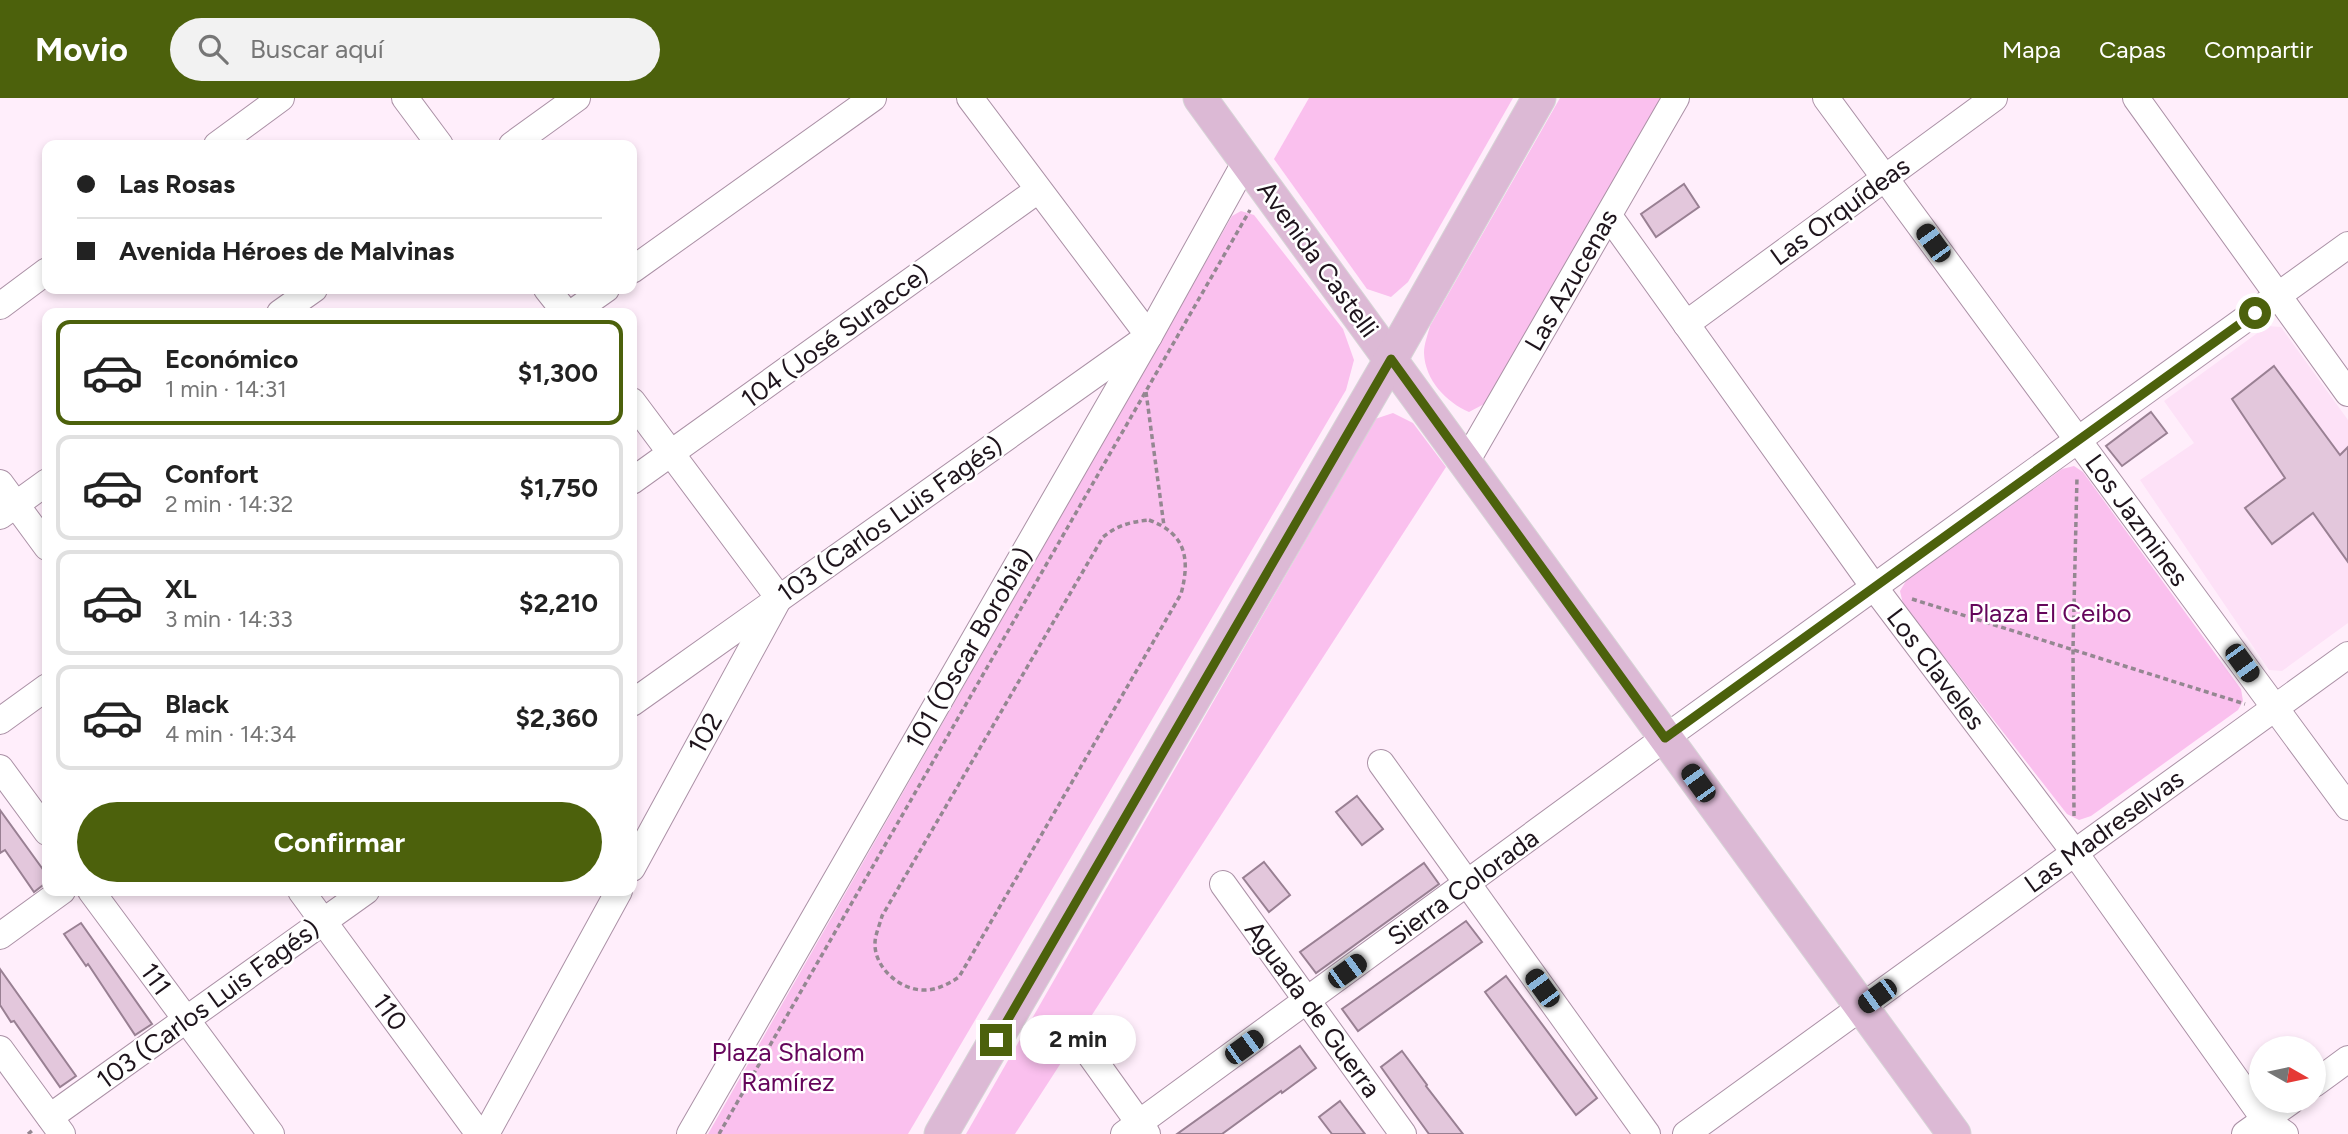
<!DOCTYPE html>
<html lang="es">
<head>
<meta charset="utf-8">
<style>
	:root { --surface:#fff; --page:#f2f2f2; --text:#222; --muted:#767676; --line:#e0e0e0; --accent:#4c610c }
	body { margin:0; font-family:Figtree,sans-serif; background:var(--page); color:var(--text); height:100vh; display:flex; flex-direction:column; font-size:26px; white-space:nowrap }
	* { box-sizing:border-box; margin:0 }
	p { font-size:23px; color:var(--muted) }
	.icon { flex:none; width:38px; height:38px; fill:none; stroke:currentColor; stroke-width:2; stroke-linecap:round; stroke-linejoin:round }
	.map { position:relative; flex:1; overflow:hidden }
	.panel { position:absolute; left:42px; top:210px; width:595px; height:588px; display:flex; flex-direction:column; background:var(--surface); border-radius:14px; box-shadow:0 4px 10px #0003 }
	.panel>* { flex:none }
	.hud { position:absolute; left:42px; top:42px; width:595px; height:154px; border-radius:14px; box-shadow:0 4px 10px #0003; display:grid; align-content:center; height:154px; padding:0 35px; background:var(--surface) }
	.needle { width:46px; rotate:99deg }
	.controls { position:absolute; left:2249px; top:938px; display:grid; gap:14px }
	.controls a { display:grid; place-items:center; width:77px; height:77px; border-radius:50%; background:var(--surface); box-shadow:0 4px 10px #0003; font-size:35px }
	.end { position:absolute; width:32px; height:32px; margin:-16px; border:9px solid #4c610c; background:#fff; box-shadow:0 0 0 4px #fff }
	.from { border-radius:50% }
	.bubble { position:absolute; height:49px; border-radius:24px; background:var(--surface); box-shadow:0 4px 10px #0003; font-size:23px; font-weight:700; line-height:49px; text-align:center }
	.car { position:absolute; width:21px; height:42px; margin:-21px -10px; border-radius:9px; box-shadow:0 0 5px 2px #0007; background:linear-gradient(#222 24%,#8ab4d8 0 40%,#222 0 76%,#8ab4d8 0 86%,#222 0) }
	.hud b { display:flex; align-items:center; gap:24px; height:66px; font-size:26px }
	.hud b+b { border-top:2px solid var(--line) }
	.hud i { width:18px; height:18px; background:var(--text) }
	ul { padding:12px 0 0; list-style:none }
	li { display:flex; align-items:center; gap:21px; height:105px; margin:0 14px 10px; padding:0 21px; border:4px solid var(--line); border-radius:14px }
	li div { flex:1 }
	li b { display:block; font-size:26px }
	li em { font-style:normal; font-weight:700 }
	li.selected { border-color:var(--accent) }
	li>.icon { width:63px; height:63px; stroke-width:1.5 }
	.primary-button { display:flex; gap:14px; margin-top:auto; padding:14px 35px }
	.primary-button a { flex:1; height:80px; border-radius:42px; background:var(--accent); color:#fff; font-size:28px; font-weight:700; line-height:80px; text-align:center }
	header { display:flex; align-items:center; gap:42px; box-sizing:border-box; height:98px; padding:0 35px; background:var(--accent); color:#fff }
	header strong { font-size:33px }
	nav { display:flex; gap:38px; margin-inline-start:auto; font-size:24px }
	.search { width:490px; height:63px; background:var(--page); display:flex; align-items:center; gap:18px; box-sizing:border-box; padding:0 24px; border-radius:38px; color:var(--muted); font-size:26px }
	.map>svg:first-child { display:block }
	.built { fill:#fde1f7 }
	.green { fill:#fac0ee }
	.building { fill:#e3c7dc; stroke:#998093; stroke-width:2 }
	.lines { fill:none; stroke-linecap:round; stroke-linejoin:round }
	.minor-casing { stroke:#ab91a6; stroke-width:28 }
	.major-casing { stroke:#d6d5d6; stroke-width:35 }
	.path { stroke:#948791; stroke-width:3.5; stroke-dasharray:5 3.5; stroke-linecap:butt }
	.minor { stroke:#fff; stroke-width:26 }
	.major { stroke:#dcb9d5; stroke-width:33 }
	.route { stroke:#4c610c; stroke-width:9 }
	.labels { text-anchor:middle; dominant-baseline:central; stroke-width:5; stroke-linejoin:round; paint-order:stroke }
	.street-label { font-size:26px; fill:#1e141c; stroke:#fff }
	.park-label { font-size:26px; fill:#65055b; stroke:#fff }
</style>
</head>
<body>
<header>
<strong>Movio</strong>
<div class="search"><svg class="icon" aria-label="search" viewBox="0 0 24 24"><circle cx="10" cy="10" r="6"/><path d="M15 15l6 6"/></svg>Buscar aquí</div>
<nav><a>Mapa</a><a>Capas</a><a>Compartir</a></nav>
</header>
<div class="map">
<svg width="2348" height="1036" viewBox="0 0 2348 1036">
	<rect width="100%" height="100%" fill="#ffeefb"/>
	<path class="built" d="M 2267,228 L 2281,229 L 2348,322 L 2348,525 L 2282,573 L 2269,572 L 2140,382 L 2194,345 L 2164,303 Z"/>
	<g class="green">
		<path d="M 1309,0 L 1513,0 L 1408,184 L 1391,199 L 1367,191 L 1274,61 Z"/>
		<path d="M 1560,0 L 1661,0 L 1486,305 L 1469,314 C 1446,304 1425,282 1424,255 C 1424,246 1428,236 1430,228 Z"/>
		<path d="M 1241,113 L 1254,117 L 1343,231 L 1354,262 L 1346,292 L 908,1036 L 708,1036 L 1232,118 Z"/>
		<path d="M 1393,315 L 1413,325 L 1446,369 L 1015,1036 L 966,1036 L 1375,321 Z"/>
		<path d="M 2074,368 L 2083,374 L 2241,591 L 2243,603 L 2238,612 L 2091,718 L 2079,722 L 2067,716 L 1903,506 L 1900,493 L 1906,483 L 2062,371 Z"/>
	</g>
	<g class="building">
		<path d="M 1684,86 L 1699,109 L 1656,139 L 1641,116 Z"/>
		<path d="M 2274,268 L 2340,357 L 2348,349 L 2348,464 L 2313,415 L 2272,446 L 2245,410 L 2285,380 L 2232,301 Z"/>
		<path d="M 2151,314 L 2167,335 L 2122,368 L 2106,348 Z"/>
		<path d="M 1357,698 L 1383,731 L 1362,747 L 1336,714 Z"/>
		<path d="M 0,712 L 47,777 L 47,784 L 34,794 L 5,752 L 0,755 Z"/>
		<path d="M 1264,764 L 1290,797 L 1269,814 L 1243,780 Z"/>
		<path d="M 1424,765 L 1439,786 L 1316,875 L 1300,854 Z"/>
		<path d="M 1466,823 L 1482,844 L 1358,933 L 1342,911 Z"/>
		<path d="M 81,825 L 152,926 L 135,937 L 88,866 L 86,868 L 64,836 Z"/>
		<path d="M 0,871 L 76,978 L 60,989 L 14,923 L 11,924 L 0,907 Z"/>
		<path d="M 1506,878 L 1597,1000 L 1576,1017 L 1485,894 Z"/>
		<path d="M 1300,948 L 1316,970 L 1282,995 L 1281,993 L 1222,1036 L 1177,1036 Z"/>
		<path d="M 1402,953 L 1427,987 L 1426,988 L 1463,1036 L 1429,1036 L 1413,1014 L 1381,969 Z"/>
		<path d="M 1340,1003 L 1365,1036 L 1332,1036 L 1319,1019 Z"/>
	</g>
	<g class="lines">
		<g class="minor-casing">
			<g id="minor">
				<path d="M 405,0 L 440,47"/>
				<path d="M 1826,0 L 2348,709"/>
				<path d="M 2136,0 L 2348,295"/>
				<path d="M 217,47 L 281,0"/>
				<path d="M 512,47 L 577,0"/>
				<path d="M 1609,118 L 1874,489 L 2075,755 L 2265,1022 L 2285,1036"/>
				<path d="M 632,172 L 873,0"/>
				<path d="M 547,191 L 566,215"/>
				<path d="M 0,208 L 47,173"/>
				<path d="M 280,215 L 314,191"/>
				<path d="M 572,215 L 606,191"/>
				<path d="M 1686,226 L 1994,0"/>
				<path d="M 632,303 L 779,500 L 632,770"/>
				<path d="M 1466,364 L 1676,0"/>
				<path d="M 632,383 L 1038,92"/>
				<path d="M 0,385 L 47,449"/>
				<path d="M 0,418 L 47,384"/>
				<path d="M 632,605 L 1149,238 L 970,0"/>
				<path d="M 0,623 L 47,589"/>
				<path d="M 1381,665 L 1647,1036"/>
				<path d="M 0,670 L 47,734"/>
				<path d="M 1223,786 L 1403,1036"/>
				<path d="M 91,793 L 271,1036"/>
				<path d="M 301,793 L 479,1036"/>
				<path d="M 0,838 L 62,793"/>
				<path d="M 0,951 L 62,1036"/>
				<path d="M 1086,951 L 1147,1036"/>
				<path d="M 2314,986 L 2348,961"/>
				<path d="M 50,1019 L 366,793"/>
				<path d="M 486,1036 L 619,793"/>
				<path d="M 690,1036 L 1149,238 L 1246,63"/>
				<path d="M 1124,1036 L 1665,640 L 2348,147"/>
				<path d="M 1686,1036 L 2348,557"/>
				<path d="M 2245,1036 L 2291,1003"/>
			</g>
		</g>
		<g class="major-casing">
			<g id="major">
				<path d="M 1200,0 L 1954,1036"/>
				<path d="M 941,1036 L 1391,261 L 1539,0"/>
			</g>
		</g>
		<g class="path">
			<path d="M 1146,294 L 1164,428"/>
			<path d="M 1149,422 C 1187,436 1190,462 1181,496 L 959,879 C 948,886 936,893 922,892 C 899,891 874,869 875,845 C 875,837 880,826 882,818 L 1103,439 C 1118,427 1130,424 1149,422 Z"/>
			<path d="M 1912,501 L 2245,606"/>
			<path d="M 2074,718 L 2073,551 L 2077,379"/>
			<path d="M 28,1036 L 34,1031"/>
			<path d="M 719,1036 L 1250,112"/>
		</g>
		<use href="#minor" class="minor"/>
		<use href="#major" class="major"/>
	</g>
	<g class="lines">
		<path class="route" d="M 996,942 L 1391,261 L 1665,640 L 2255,215"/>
	</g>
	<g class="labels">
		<g class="street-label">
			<text transform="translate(1840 113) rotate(-36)">Las Orquídeas</text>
			<text transform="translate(1318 161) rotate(54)">Avenida Castelli</text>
			<text transform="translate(1571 182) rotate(-60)">Las Azucenas</text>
			<text transform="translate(835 238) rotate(-36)">104 (José Suracce)</text>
			<text transform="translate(890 421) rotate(-35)">103 (Carlos Luis Fagés)</text>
			<text transform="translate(2137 422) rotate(54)">Los Jazmines</text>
			<text transform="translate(969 550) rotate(-60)">101 (Oscar Borobia)</text>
			<text transform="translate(1936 571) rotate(53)">Los Claveles</text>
			<text transform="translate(705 635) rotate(-61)">102</text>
			<text transform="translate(2104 733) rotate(-36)">Las Madreselvas</text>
			<text transform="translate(1463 789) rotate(-36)">Sierra Colorada</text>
			<text transform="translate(156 881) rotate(54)">111</text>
			<text transform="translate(208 906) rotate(-36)">103 (Carlos Luis Fagés)</text>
			<text transform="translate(1313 911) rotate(54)">Aguada de Guerra</text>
			<text transform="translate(390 914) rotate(54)">110</text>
		</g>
		<g class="park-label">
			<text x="2050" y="515">Plaza El Ceibo</text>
			<text x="788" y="954">Plaza Shalom<tspan x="788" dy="30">Ramírez</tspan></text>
		</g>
	</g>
</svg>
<div class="controls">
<a><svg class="needle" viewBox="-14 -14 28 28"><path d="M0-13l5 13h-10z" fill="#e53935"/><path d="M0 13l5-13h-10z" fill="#767676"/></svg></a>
</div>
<i class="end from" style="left:2255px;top:215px"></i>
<i class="end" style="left:996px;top:942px"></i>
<div class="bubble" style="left:1020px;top:917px;width:116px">2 min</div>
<i class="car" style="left:1933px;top:145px;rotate:324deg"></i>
<i class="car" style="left:2242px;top:565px;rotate:144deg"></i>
<i class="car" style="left:1698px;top:685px;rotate:324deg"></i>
<i class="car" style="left:1347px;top:873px;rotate:54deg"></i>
<i class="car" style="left:1542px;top:890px;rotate:324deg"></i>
<i class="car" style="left:1877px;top:898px;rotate:234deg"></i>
<i class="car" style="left:1244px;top:949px;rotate:54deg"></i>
<div class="hud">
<b><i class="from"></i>Las Rosas</b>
<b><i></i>Avenida Héroes de Malvinas</b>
</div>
<section class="panel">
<ul>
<li class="selected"><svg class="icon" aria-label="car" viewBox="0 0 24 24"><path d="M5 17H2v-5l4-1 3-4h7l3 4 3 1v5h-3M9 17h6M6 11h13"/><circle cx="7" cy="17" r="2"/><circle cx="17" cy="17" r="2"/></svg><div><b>Económico</b><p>1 min · 14:31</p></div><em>$1,300</em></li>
<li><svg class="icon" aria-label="car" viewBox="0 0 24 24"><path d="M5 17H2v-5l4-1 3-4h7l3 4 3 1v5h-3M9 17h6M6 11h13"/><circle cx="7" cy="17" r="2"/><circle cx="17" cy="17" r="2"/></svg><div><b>Confort</b><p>2 min · 14:32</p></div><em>$1,750</em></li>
<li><svg class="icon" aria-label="car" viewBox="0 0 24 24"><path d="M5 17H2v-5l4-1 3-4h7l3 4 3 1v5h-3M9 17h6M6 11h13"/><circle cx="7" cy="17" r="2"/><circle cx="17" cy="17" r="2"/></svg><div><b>XL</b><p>3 min · 14:33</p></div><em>$2,210</em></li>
<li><svg class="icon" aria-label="car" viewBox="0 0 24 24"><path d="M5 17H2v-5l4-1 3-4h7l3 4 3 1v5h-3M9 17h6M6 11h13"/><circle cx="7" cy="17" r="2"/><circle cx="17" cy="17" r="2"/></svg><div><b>Black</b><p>4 min · 14:34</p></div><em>$2,360</em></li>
</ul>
<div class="primary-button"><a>Confirmar</a></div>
</section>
</div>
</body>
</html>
